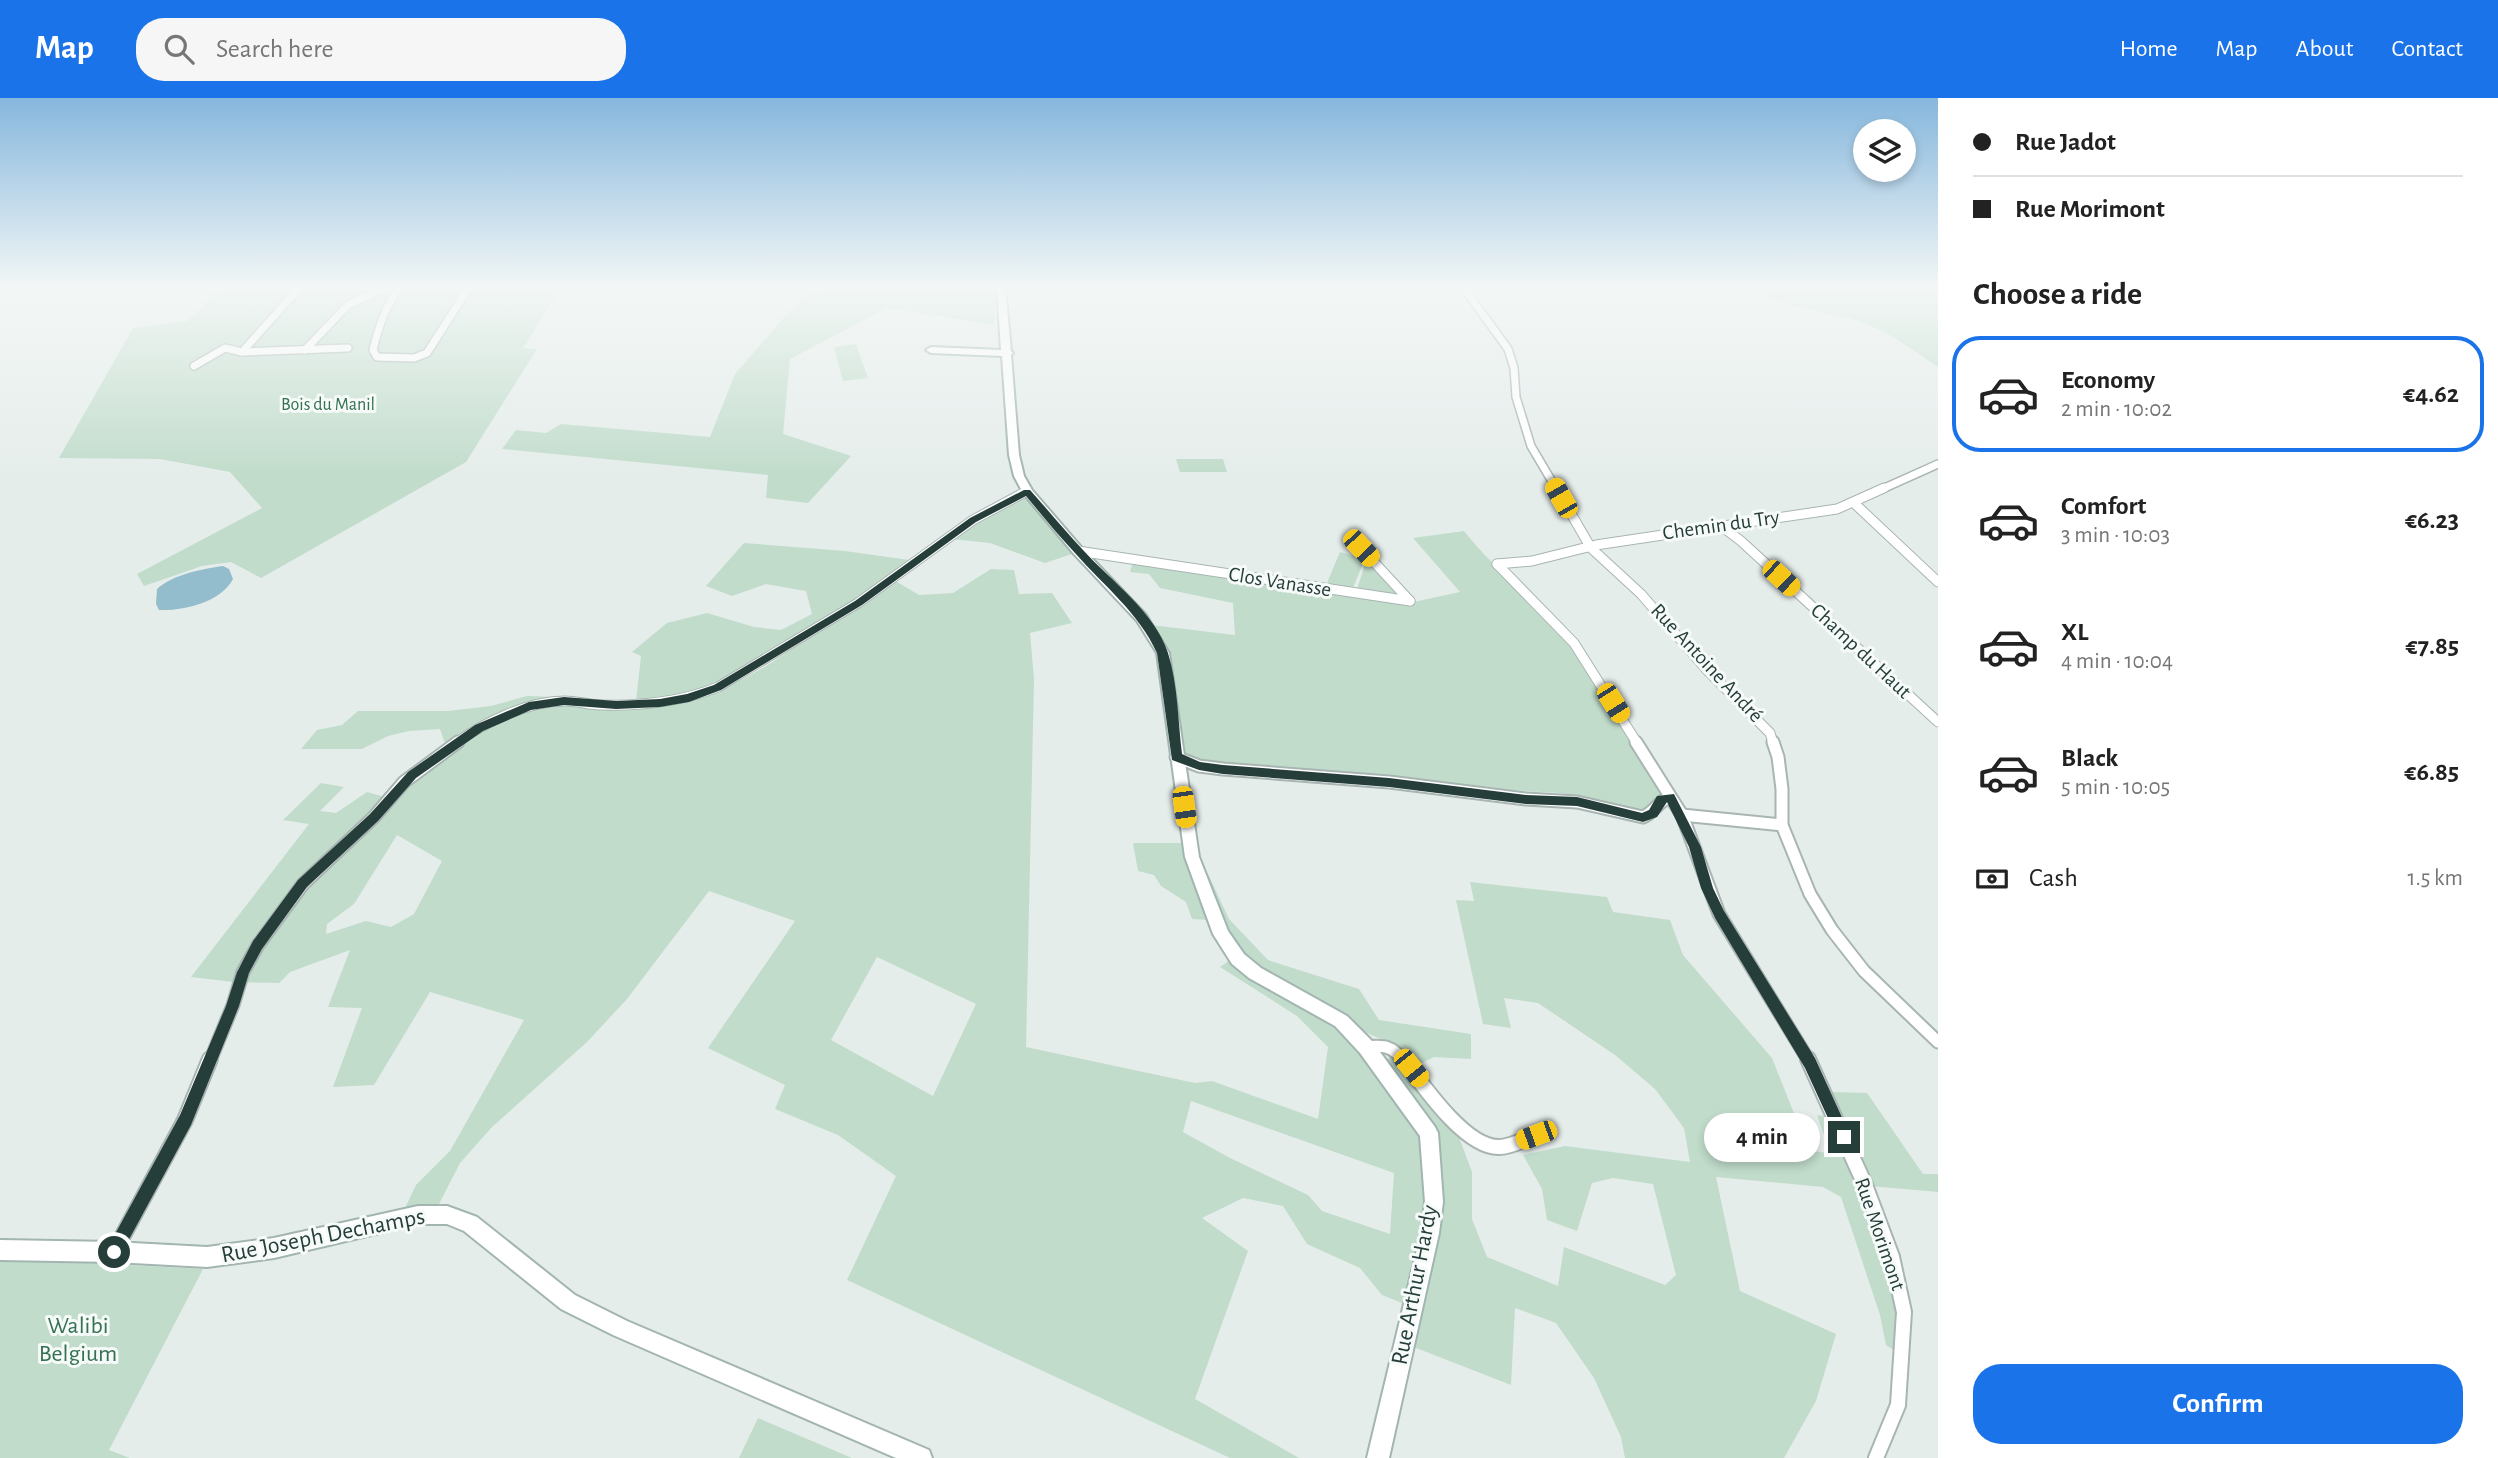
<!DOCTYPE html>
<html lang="en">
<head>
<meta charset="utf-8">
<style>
	:root { --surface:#fff; --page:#f6f6f6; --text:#222; --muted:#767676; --line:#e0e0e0; --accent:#1a73e8 }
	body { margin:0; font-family:"Alegreya Sans",sans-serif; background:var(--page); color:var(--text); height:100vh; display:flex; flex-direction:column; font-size:26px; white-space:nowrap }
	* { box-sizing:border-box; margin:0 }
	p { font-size:23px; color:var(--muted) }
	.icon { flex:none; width:38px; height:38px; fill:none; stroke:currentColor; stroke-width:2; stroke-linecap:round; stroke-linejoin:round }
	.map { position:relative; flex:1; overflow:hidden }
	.panel { display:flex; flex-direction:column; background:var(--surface); width:560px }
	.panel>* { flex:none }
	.top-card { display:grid; align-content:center; height:154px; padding:0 35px; background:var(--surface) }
	.controls { position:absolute; left:1853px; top:21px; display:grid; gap:14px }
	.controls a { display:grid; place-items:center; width:63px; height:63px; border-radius:50%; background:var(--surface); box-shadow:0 4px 10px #0003; font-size:35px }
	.end { position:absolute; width:32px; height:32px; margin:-16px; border:9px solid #263e3a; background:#fff; box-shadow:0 0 0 4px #fff }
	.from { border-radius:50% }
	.bubble { position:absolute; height:49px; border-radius:24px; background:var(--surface); box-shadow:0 4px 10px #0003; font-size:23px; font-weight:700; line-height:49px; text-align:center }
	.car { position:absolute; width:21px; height:42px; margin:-21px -10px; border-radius:9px; box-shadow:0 0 5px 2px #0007; background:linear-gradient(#f5c518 24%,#345 0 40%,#f5c518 0 76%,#345 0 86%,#f5c518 0) }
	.top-card b { display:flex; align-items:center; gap:24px; height:66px; font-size:26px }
	.top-card b+b { border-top:2px solid var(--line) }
	.top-card i { width:18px; height:18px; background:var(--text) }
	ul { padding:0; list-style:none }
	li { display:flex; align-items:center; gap:21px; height:116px; margin:0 14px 10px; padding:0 21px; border:4px solid transparent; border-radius:28px }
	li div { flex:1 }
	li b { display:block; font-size:26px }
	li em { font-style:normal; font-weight:700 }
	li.active { border-color:var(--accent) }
	li>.icon { width:63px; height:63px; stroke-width:1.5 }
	h2 { padding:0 35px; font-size:32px; line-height:84px }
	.pay { display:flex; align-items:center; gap:18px; height:77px; padding:0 35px; font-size:26px }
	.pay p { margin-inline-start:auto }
	.action { display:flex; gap:14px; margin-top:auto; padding:14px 35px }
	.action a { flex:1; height:80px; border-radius:28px; background:var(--accent); color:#fff; font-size:28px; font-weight:700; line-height:80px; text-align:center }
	header { display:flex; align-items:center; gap:42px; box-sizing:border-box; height:98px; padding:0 35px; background:var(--accent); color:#fff }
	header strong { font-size:33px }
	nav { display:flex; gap:38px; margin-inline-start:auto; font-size:24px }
	.search { width:490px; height:63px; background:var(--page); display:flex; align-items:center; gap:18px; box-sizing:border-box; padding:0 24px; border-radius:28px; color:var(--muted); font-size:26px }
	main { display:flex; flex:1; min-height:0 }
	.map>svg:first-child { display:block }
	.green { fill:#c1dccb; fill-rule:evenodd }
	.water { fill:#93bccc }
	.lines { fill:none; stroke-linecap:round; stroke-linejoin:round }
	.street-far3-casing { stroke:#a8b5b2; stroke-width:10 }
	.street-far2-casing { stroke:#a8b5b2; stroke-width:11 }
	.street-far1-casing { stroke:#a8b5b2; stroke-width:15 }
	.street-casing { stroke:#a8b5b2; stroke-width:18 }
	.secondary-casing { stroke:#a2b5b0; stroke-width:4 }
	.street-far3 { stroke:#fff; stroke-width:7 }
	.street-far2 { stroke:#fff; stroke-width:9 }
	.street-far1 { stroke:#fff; stroke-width:11 }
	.street { stroke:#fff; stroke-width:14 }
	.secondary { fill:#fff; fill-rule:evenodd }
	.route { fill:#263e3a }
	.labels { text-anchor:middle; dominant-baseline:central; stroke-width:6; stroke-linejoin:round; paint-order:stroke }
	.far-park-label { font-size:18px; fill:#347153; stroke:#f6faf8 }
	.street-label { font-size:21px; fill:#263e3a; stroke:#f6faf8 }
	.near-street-label { font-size:24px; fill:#263e3a; stroke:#f6faf8 }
	.near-park-label { font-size:24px; fill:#347153; stroke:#f6faf8 }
</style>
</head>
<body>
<header>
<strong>Map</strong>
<div class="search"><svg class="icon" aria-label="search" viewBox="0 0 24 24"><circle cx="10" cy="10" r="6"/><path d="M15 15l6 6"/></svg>Search here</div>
<nav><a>Home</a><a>Map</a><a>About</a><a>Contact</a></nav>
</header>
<main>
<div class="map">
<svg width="1938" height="1360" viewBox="0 0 1938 1360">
	<rect width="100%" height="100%" fill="#e5edeb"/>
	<g class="green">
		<path d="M 221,189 L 613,189 L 610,193 L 558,194 L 523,250 L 537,251 L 466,364 L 261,480 L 231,464 L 202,468 L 144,488 L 137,476 L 262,410 L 230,374 L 160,361 L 59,360 L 133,230 L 188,223 Z"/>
		<path d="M 825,189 L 997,189 L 994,227 L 887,210 L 790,261 L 783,336 L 851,358 L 808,405 L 766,400 L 768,377 L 502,351 L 516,332 L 546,335 L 561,326 L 710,339 L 735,276 L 786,217 L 802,202 Z"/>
		<path d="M 1750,189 L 1938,189 L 1938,269 C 1914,253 1891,235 1863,225 C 1825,211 1785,213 1750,189 Z"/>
		<path d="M 856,246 L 868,280 L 843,283 L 834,249 Z"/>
		<path d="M 1176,361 L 1223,361 L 1227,374 L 1180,374 Z"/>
		<path d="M 1025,395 L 1075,455 L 1045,465 L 990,445 L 952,441 Z"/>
		<path d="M 1464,433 C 1492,469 1530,497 1560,532 C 1602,580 1631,641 1663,694 L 1652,714 L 1627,712 L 1560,695 L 1474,690 L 1195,663 L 1184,656 L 1151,527 L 1235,537 L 1233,505 L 1160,490 L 1149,476 L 1130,474 L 1133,463 L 1355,498 L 1367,459 L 1409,505 L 1460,494 L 1413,440 Z"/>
		<path d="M 744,445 L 845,453 L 909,462 L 887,478 L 919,497 L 953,495 L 991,471 L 1014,472 L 1019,496 L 1052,495 L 1072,525 L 1030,535 L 1034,581 L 1026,949 L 1195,985 L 1212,983 L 1318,1021 L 1328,949 L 1297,918 L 1220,869 L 1233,860 L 1254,878 L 1333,924 L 1361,949 L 1388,981 L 1425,1037 L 1428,1101 L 1425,1134 L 1407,1207 L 1382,1197 L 1360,1170 L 1307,1146 L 1283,1108 L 1243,1100 L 1202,1120 L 1248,1153 L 1195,1301 L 1299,1360 L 1230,1360 L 847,1182 L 896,1078 L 838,1037 L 775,1011 L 785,987 L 708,950 L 795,823 L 709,793 L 627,901 L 587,944 L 492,1029 L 460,1065 L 439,1106 L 405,1110 L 416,1087 L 450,1053 L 524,922 L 430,894 L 374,987 L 333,989 L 362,910 L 328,909 L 350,852 L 290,874 L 279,885 L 233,884 L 191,879 L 309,726 L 283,722 L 321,685 L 344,689 L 320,713 L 336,715 L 367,694 L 392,701 L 449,657 L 440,631 L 409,633 L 388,638 L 362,651 L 301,651 L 317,632 L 342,627 L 358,613 L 448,613 L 491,608 L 527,598 L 557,599 L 556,607 C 657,612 717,608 801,544 L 794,539 C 739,574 703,598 636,603 L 641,558 L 632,554 L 667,525 L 707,515 L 754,529 L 781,532 L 812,516 L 806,493 L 766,486 L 732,498 L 706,488 ZM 397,737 L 442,763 L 414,816 L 391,829 L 366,823 L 326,836 L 327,826 L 354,806 ZM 877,859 L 976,906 L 933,998 L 831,942 ZM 1191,1003 L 1394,1075 L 1390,1136 L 1322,1113 L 1308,1097 L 1230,1060 L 1183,1034 Z"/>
		<path d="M 1340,454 L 1365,461 L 1352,492 L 1327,485 Z"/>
		<path d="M 1133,745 L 1182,745 L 1197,796 L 1210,822 L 1192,821 L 1186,804 L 1161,788 L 1154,777 L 1138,773 Z"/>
		<path d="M 1201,776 L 1208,776 L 1229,821 L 1268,862 L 1359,891 L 1379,922 L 1471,936 L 1471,961 L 1434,959 L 1416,968 L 1397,948 L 1367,935 L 1240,860 Z"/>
		<path d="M 1470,784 L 1607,799 L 1613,814 L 1670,822 L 1683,857 L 1772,960 L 1809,1053 L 1830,1055 L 1817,1017 L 1831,1019 L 1890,1164 L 1899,1206 L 1898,1255 L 1886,1247 L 1880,1217 L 1841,1099 L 1823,1089 L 1716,1079 L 1740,1193 L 1836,1236 L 1816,1303 L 1784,1360 L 1625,1360 L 1621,1339 L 1594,1280 L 1556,1225 L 1515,1210 L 1511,1287 L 1411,1248 L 1434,1036 L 1381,961 L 1395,959 L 1457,1034 L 1472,1074 L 1472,1121 L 1487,1159 L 1558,1188 L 1564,1149 L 1665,1187 L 1676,1177 L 1653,1086 L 1613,1080 L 1592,1085 L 1577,1133 L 1547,1122 L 1542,1091 L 1523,1057 L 1565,1048 L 1690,1064 L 1684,1030 L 1655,991 L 1615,957 L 1538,905 L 1504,900 L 1511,930 L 1483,926 L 1456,802 L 1474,803 Z"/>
		<path d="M 1830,994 L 1867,995 L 1923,1076 L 1938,1076 L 1938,1094 L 1870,1088 Z"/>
		<path d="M 0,1160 L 203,1171 L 109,1352 L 130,1360 L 0,1360 Z"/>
		<path d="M 758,1320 L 852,1360 L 739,1360 Z"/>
	</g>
	<path class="water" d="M 223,468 L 229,471 L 233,481 C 221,504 184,513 159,512 L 156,506 L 157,491 C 174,476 202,471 223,468 Z"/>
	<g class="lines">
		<g class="street-far3-casing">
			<g id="street-far3">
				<path d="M 399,189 C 386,208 378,230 373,252 L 377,259 L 414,260 L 427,255 L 469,189"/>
				<path d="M 1463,189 L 1508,251 L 1514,270 L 1516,299 L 1531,348 L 1557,392"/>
				<path d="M 305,252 L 348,207 L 388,189"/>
				<path d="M 242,254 L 300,189"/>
				<path d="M 194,268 L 225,250 L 242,254 L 348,250"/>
				<path d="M 1880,392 L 1938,366"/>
			</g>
		</g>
		<g class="street-far2-casing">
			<g id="street-far2">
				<path d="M 1556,390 L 1591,450 L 1641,496 L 1706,571 L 1770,635 L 1773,645"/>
				<path d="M 1854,405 L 1938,484"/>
				<path d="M 1720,427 L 1741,443 L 1938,624"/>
				<path d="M 1361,450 L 1410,503"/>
				<path d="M 1078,453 L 1410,503"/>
				<path d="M 1497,466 L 1574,545 L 1637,645"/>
				<path d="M 1497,466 L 1532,463 L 1596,447 L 1837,411 L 1884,390"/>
				<path d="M 456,645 C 485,624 528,603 565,603 C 577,603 590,607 602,607 C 642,608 681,604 718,589 L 858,505 L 973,422 L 1027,393"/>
			</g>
		</g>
		<g class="street-far1-casing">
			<g id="street-far1">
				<path d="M 1636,644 L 1682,717 L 1719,816 L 1809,963"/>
				<path d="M 1773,644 L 1778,659 L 1782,691 L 1782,727 L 1810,796 L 1832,832 L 1864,873 L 1938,944"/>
				<path d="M 1176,659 L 1199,668 L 1223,671 L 1389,684 L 1526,701 L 1577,704 L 1643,719 C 1655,714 1658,703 1670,699"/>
				<path d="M 1682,717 L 1782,727"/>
				<path d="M 1366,949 C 1385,947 1392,948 1404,963"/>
				<path d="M 210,963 L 233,907 L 243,874 L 258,847 L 303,786 L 374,719 L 404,684 L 458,644"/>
			</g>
		</g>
		<g class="street-casing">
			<g id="street">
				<path d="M 1403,961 C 1422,986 1465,1050 1499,1049 C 1512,1049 1524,1041 1536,1037"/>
				<path d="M 1808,961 L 1865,1087 L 1892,1159 L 1904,1214 L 1898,1307 L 1876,1360"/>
				<path d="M 114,1154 L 185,1022 L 210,961"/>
			</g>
		</g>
		<g class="secondary-casing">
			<g id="secondary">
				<path d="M 997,189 L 1005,189 L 1011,253 L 1013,255 L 1011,257 L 1019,357 L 1024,378 L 1032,392 L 1082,450 L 1146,517 L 1169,555 L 1199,759 L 1228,833 L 1244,856 L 1261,870 L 1347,918 L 1372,943 L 1435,1029 L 1438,1035 L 1443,1104 L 1439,1135 L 1389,1360 L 1367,1360 L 1421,1135 L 1425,1104 L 1420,1038 L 1360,955 L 1335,928 L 1249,880 L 1232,866 L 1213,836 L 1185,759 L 1157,555 L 1137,523 L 1074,456 L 1023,395 L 1014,378 L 1009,357 L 1002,258 L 931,255 L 926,252 L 931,249 L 1001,252 Z"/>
				<path d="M 418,1108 L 447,1108 L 477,1119 L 575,1197 L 627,1223 L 929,1352 L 932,1360 L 896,1360 L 613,1237 L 561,1211 L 464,1133 L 447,1126 L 418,1126 L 274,1160 L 207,1169 L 114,1164 L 0,1162 L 0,1142 L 114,1144 L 207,1149 L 274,1140 Z"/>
			</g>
		</g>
		<use href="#street-far3" class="street-far3"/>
		<use href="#street-far2" class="street-far2"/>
		<use href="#street-far1" class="street-far1"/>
		<use href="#street" class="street"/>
		<use href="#secondary" class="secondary"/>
	</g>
	<linearGradient id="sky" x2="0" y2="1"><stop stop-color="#86b7dd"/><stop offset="0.5" stop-color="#f3f7f6"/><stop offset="1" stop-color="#f3f7f6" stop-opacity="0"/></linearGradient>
	<rect width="1938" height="379" fill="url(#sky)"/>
	<path class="route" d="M 1024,392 L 1030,392 C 1048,412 1065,433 1083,452 C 1111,483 1155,514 1168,555 C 1178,587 1178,624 1182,656 L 1200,664 L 1223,667 L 1389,680 L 1526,697 L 1577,699 L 1642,715 L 1649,712 L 1657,698 L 1674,696 L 1701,749 L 1713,790 L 1724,813 L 1815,960 L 1851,1039 L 1849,1044 L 1839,1044 L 1805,970 L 1715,820 L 1701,790 L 1689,749 L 1667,704 L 1657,719 L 1643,724 L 1577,708 L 1526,706 L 1389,689 L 1223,676 L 1199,672 L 1172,662 L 1157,555 C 1139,515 1104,488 1075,455 C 1058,437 1042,417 1026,398 L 976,424 L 862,507 L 721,592 L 689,604 L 660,609 L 616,611 L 564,607 L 531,612 L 483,633 L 416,680 L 378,723 L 307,789 L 262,851 L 249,875 L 239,908 L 191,1027 L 119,1160 L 114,1162 L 108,1160 L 106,1154 L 108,1149 L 180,1017 L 226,908 L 237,874 L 253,843 L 298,782 L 370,716 L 408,674 L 475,627 L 529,604 L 564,599 L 616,603 L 660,601 L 687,596 L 714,587 L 855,503 L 970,420 Z"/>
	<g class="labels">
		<g class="far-park-label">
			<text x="328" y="307">Bois du Manil</text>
		</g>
		<g class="street-label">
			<text transform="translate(1721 427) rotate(-8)">Chemin du Try</text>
			<text transform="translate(1280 484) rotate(9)">Clos Vanasse</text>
			<text transform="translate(1861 553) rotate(43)">Champ du Haut</text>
			<text transform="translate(1707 565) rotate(47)">Rue Antoine André</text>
			<text transform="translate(1880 1136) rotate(71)">Rue Morimont</text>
		</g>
		<g class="near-street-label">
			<text transform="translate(323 1138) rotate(-11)">Rue Joseph Dechamps</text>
			<text transform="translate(1415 1187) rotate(-79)">Rue Arthur Hardy</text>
		</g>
		<g class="near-park-label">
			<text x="78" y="1228">Walibi<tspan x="78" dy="28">Belgium</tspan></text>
		</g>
	</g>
</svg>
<div class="controls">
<a><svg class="icon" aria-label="layers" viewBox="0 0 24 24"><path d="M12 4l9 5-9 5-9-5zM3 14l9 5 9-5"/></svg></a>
</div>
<i class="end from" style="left:114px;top:1154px"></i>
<i class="end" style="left:1844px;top:1039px"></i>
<div class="bubble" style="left:1704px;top:1015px;width:116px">4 min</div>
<i class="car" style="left:1561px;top:400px;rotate:330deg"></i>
<i class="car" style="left:1361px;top:450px;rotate:137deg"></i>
<i class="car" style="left:1781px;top:480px;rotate:133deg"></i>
<i class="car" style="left:1613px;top:605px;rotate:148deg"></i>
<i class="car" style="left:1184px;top:709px;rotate:172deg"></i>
<i class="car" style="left:1411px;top:970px;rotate:141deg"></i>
<i class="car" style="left:1536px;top:1037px;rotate:250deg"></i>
</div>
<section class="panel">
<div class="top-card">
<b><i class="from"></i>Rue Jadot</b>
<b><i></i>Rue Morimont</b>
</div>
<h2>Choose a ride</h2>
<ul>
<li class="active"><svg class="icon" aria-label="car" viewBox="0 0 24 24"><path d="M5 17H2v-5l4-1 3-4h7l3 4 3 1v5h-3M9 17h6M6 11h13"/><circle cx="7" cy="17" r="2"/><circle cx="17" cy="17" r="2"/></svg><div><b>Economy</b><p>2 min · 10:02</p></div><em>€4.62</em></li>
<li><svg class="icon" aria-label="car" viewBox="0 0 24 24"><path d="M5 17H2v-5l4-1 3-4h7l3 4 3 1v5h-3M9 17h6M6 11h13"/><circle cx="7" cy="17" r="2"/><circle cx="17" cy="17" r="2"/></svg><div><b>Comfort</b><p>3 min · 10:03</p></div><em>€6.23</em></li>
<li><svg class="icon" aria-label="car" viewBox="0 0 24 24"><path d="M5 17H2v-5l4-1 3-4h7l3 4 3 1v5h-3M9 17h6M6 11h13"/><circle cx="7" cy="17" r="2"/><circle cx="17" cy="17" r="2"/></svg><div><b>XL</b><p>4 min · 10:04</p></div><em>€7.85</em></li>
<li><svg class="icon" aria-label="car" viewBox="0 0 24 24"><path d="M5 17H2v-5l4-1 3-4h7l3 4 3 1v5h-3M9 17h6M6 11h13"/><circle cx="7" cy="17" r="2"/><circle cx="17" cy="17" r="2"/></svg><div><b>Black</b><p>5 min · 10:05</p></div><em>€6.85</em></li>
</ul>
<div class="pay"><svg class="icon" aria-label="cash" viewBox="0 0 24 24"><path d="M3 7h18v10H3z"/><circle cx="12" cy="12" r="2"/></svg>Cash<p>1.5 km</p></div>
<div class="action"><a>Confirm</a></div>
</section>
</main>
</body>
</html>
